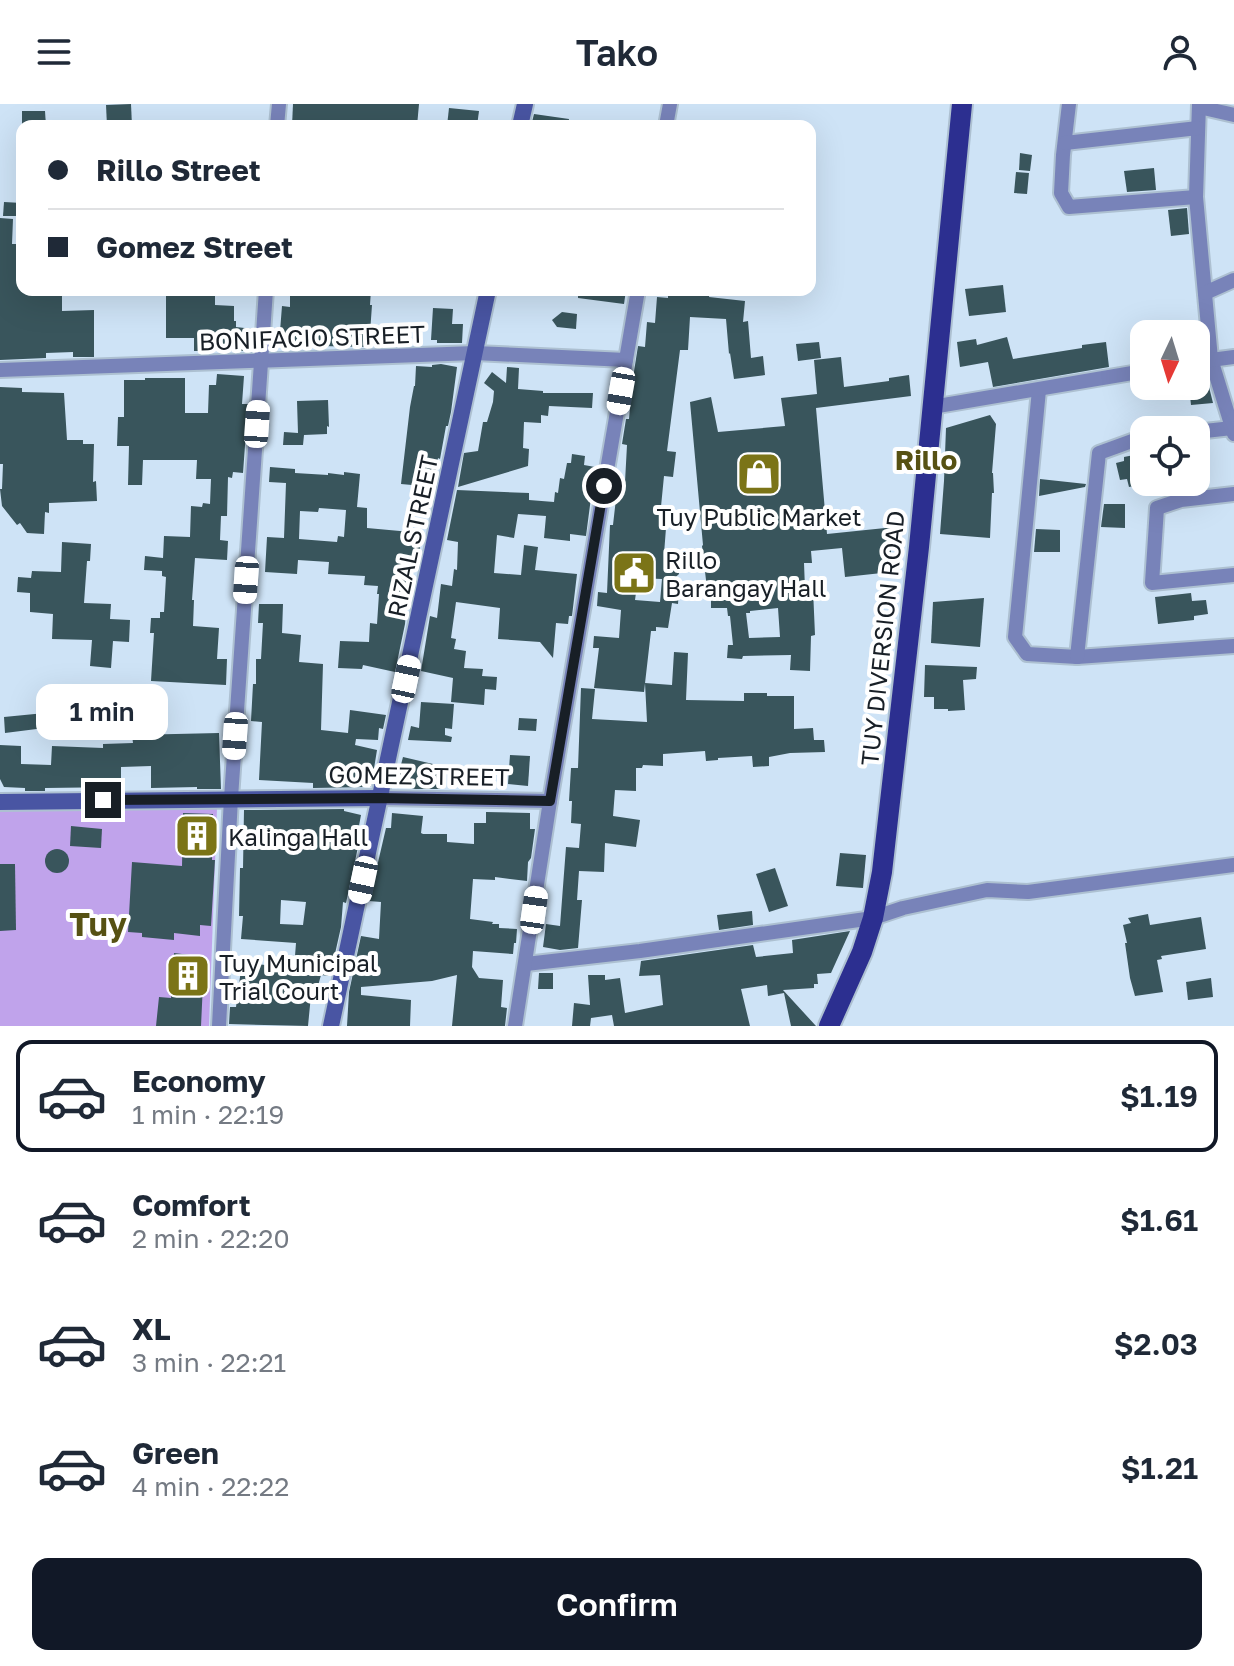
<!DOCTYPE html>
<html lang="en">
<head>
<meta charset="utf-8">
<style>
	:root { --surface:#fff; --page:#f6f6f7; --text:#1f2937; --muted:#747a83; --line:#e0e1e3; --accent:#111827 }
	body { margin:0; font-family:"Golos Text",sans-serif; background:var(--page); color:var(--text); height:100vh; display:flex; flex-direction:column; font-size:30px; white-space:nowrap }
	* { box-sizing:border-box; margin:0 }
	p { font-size:26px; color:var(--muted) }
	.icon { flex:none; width:44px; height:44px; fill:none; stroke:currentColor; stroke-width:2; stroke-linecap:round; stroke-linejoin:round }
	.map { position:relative; height:922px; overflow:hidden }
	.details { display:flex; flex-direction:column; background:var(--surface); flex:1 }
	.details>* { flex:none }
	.guide { position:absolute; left:16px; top:16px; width:800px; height:176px; border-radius:16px; box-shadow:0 8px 32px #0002; display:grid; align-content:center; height:176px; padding:0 32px; background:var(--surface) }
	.needle { width:52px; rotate:184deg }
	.buttons { position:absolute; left:1130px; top:216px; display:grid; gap:16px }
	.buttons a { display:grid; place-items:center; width:80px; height:80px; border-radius:16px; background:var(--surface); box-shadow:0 8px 32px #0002; font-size:40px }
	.end { position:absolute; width:36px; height:36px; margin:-18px; border:10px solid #181f26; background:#fff; box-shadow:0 0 0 4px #fff }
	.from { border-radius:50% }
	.bubble { position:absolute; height:56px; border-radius:16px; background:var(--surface); box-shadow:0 8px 32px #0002; font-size:26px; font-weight:600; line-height:56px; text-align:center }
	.car { position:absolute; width:24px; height:48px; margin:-24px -12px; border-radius:10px; box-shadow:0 0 6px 2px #0007; background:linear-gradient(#fff 24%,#345 0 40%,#fff 0 76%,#345 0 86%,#fff 0) }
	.guide b { display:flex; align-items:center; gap:28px; height:76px; font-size:30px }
	.guide b+b { border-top:2px solid var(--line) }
	.guide i { width:20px; height:20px; background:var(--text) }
	ul { padding:14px 0 0; list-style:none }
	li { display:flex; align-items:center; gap:24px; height:112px; margin:0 16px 12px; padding:0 16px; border:4px solid transparent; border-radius:16px }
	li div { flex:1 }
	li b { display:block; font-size:30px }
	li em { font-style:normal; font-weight:600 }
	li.current { border-color:var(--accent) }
	li>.icon { width:72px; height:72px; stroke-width:1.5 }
	.button { display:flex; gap:16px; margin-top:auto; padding:16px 32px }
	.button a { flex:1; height:92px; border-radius:16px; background:var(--accent); color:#fff; font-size:32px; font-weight:600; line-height:92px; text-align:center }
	header { display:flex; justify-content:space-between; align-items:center; height:104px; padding:0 32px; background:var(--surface); font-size:36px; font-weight:600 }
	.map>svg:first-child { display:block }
	.green { fill:#c0a3eb }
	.building { fill:#39555c; fill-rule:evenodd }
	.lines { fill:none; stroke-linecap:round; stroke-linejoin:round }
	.street-casing { stroke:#adc0d1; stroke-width:18 }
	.secondary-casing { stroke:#adc0d1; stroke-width:20 }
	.primary-casing { stroke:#adc0d1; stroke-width:24 }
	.street { stroke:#7883b9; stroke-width:14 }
	.secondary { stroke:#4955a3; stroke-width:16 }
	.primary { stroke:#2c2f90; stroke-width:20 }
	.route { stroke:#181f26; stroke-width:10 }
	.labels { text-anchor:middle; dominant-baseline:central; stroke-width:8; stroke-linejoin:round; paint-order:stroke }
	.street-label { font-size:24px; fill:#181f26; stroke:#fff }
	.poi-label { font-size:24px; fill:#181f26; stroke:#fff; text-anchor:start }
	.quarter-label { font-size:28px; font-weight:bold; fill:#565113; stroke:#fff }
	.district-label { font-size:32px; font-weight:bold; fill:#565113; stroke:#fff }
</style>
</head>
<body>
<header><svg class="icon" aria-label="menu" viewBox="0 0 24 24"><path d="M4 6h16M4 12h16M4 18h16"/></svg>Tako<svg class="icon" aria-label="person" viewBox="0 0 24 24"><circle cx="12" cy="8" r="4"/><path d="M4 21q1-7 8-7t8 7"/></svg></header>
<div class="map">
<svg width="1234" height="922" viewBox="0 0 1234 922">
	<rect width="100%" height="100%" fill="#cee3f6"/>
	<path class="green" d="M 217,704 L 209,922 L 0,922 L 0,706 Z"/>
	<g class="building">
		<path d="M 131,0 L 132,22 L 107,22 L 106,1 Z"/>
		<path d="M 293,0 L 419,0 L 417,22 L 292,22 Z"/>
		<path d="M 449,4 L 479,7 L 477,22 L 447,22 Z"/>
		<path d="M 22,7 L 45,7 L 46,22 L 22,22 Z"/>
		<path d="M 534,10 L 569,15 L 568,22 L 531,22 Z"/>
		<path d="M 1020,49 L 1032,51 L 1030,67 L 1019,66 Z"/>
		<path d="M 1154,64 L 1156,86 L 1127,88 L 1124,67 Z"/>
		<path d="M 1016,68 L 1029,69 L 1027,90 L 1014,89 Z"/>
		<path d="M 4,98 L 22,99 L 22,112 L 3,112 Z"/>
		<path d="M 1187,104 L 1189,130 L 1171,132 L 1168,106 Z"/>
		<path d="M 0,114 L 13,115 L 12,140 L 22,140 L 22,186 L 62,186 L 62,207 L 94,206 L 94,253 L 73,253 L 73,248 L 46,249 L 46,254 L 0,256 Z"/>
		<path d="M 1003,181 L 1006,208 L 969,212 L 965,185 Z"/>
		<path d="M 166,186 L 215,187 L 215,201 L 234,202 L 234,217 L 236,217 L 236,223 L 253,225 L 252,247 L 194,247 L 194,234 L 166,234 Z"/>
		<path d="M 290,186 L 371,186 L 370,201 L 372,201 L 369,243 L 319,242 L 319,238 L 296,236 L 295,241 L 279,240 L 282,202 L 290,203 Z"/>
		<path d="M 578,186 L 626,186 L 624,200 L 578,194 Z"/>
		<path d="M 668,186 L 710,186 L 709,193 L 745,197 L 743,218 L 748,217 L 751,254 L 763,252 L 765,271 L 734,275 L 730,249 L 729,250 L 726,215 L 690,213 L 688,246 L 680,246 L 667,347 L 676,348 L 673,373 L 664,372 L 659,423 L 666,424 L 664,450 L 676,449 L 679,470 L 664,484 L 679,485 L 678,500 L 672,499 L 668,524 L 656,523 L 656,527 L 651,527 L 644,588 L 594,584 L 599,544 L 593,544 L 594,532 L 619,534 L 621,506 L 597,502 L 598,488 L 607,489 L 610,421 L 613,421 L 618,377 L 625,378 L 627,341 L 622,340 L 626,315 L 629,315 L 632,280 L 638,242 L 645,243 L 647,218 L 655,219 L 657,193 L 668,194 ZM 638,474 L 662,475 L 660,498 L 635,496 Z"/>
		<path d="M 433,204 L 453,205 L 452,220 L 463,220 L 462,239 L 437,239 L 437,236 L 431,236 Z"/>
		<path d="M 562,208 L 577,210 L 576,225 L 557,223 L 552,216 Z"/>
		<path d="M 1007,233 L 1013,255 L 1082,244 L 1082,241 L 1106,238 L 1109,263 L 993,283 L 988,258 L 960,263 L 957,238 L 976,235 L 977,241 Z"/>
		<path d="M 819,238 L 821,254 L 798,257 L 796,240 Z"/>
		<path d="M 841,253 L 844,283 L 889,277 L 889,274 L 909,271 L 911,292 L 816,304 L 827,430 L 895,423 L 896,438 L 891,439 L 891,468 L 845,473 L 842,444 L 811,447 L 812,459 L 804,459 L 805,485 L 813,485 L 815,531 L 811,532 L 810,567 L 790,566 L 791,551 L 743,552 L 742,555 L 727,554 L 728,541 L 733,541 L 730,512 L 728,512 L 727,504 L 711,504 L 711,493 L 708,493 L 702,442 L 703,441 L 690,298 L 711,293 L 718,328 L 785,322 L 781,294 L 817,290 L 814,256 ZM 778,504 L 780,533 L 749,534 L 746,509 L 750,509 L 750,507 Z"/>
		<path d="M 441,260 L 457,263 L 451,308 L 448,322 L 446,322 L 440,355 L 438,354 L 434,380 L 424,378 L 423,382 L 401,380 L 410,303 L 414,282 L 415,282 L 416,262 L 432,263 L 432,261 Z"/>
		<path d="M 507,263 L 519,264 L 518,285 L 543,287 L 543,289 L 593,289 L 592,304 L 549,302 L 548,312 L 541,311 L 541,319 L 524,318 L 523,344 L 529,345 L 528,362 L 458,383 L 464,349 L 478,347 L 483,318 L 487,318 L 493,298 L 494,287 L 484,279 L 492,268 L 506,279 Z"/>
		<path d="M 217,270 L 244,272 L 242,300 L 248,300 L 243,369 L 233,368 L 232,374 L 228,373 L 227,412 L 221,412 L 220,436 L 228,437 L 227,456 L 195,454 L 192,496 L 194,496 L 193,522 L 219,524 L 217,555 L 227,555 L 226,581 L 151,577 L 154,529 L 150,529 L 151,514 L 160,514 L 160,508 L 164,508 L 166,473 L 162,472 L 162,467 L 144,466 L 145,452 L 163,454 L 164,432 L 190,433 L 191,402 L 202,403 L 203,399 L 210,400 L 211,375 L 196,375 L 197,356 L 143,356 L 142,381 L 128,381 L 129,342 L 117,342 L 118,313 L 124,313 L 124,276 L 145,276 L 145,274 L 185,274 L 185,309 L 208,309 L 209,281 L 216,281 Z"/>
		<path d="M 1207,275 L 1213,299 L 1191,301 L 1189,282 L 1196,282 L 1196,276 Z"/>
		<path d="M 0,283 L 22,284 L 22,288 L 64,289 L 67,336 L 83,336 L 83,340 L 94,340 L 93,378 L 96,377 L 97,397 L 49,399 L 49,409 L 45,408 L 44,430 L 27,429 L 20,419 L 17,421 L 2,402 L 0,385 L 2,385 L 3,360 L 0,360 Z"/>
		<path d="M 328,296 L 329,323 L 327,322 L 327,330 L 304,331 L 303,341 L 283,341 L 284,328 L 298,329 L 297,297 Z"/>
		<path d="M 990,311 L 996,320 L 992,369 L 993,369 L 994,389 L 992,389 L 990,434 L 940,430 L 944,377 L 946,324 Z"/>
		<path d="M 1144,349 L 1144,380 L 1129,383 L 1127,375 L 1120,376 L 1116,359 L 1124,357 L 1124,353 Z"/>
		<path d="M 572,350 L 585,352 L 584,361 L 595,363 L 586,432 L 570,430 L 570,437 L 544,434 L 546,412 L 518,410 L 514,434 L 497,431 L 494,469 L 521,471 L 524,441 L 538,443 L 535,466 L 577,470 L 572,512 L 569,512 L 568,520 L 556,519 L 553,554 L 540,538 L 498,535 L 500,504 L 456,498 L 451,534 L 456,535 L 454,545 L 466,547 L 464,564 L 483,565 L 482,572 L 497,573 L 496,586 L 485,585 L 484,601 L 451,598 L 453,574 L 421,567 L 430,512 L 437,514 L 441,480 L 452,482 L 454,465 L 457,466 L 458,438 L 447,436 L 457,386 L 529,389 L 529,396 L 554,398 L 555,388 L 558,389 L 560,374 L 564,375 L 567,359 L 571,359 Z"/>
		<path d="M 270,363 L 295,365 L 295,369 L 328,371 L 328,369 L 344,371 L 344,368 L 360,370 L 357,403 L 367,404 L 367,424 L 411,428 L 411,430 L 421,431 L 419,453 L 409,453 L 405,495 L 407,495 L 405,520 L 395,568 L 363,561 L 362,565 L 338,564 L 340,537 L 369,538 L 370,519 L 377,520 L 379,490 L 377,490 L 378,482 L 364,481 L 365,472 L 328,470 L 329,458 L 298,456 L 297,470 L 265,468 L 267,433 L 284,434 L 286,379 L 269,378 ZM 319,404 L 346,406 L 344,433 L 338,432 L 337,438 L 299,435 L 300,407 L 318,408 Z"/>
		<path d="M 1040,375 L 1086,380 L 1085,383 L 1039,392 Z"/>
		<path d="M 1158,378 L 1203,378 L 1204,383 L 1180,386 L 1161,392 Z"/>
		<path d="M 1104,400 L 1125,400 L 1125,424 L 1101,423 Z"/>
		<path d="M 1036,425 L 1060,426 L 1060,448 L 1034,448 Z"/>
		<path d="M 62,438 L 91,440 L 90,457 L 87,457 L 84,499 L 111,500 L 110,515 L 130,516 L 129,538 L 113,537 L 111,564 L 90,562 L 92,536 L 52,535 L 53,510 L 30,508 L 30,489 L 17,488 L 18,473 L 31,474 L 32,467 L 61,468 Z"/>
		<path d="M 1191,489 L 1192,497 L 1206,496 L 1208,510 L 1194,512 L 1194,516 L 1158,520 L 1155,493 Z"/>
		<path d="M 984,494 L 980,543 L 931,539 L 933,498 Z"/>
		<path d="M 259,500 L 283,500 L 282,529 L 301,531 L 299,558 L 323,560 L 321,626 L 348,629 L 350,606 L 386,611 L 383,625 L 379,624 L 378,636 L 356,635 L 355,641 L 377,646 L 371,683 L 313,684 L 313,679 L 259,676 L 262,618 L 251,617 L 253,580 L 256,580 L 256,555 L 261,555 L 263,519 L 258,519 Z"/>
		<path d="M 674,548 L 688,549 L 686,596 L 744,597 L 744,589 L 767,589 L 767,592 L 794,592 L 794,625 L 813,624 L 814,636 L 824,636 L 825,648 L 790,649 L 769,653 L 769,662 L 753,663 L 752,652 L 718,654 L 718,656 L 706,657 L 705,647 L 663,650 L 663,662 L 643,661 L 642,664 L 636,664 L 636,687 L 615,686 L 613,712 L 640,716 L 636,743 L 605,739 L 604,768 L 579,767 L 577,796 L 582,796 L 578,844 L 560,846 L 543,843 L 546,820 L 560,822 L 566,743 L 579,744 L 581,720 L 571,719 L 572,697 L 569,697 L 571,664 L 578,664 L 581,584 L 595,585 L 592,615 L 647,618 L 645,579 L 672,581 Z"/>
		<path d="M 925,561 L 977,563 L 976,575 L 963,576 L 965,606 L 948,607 L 948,605 L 934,605 L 934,593 L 924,593 Z"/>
		<path d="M 56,584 L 59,601 L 81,598 L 84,619 L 5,629 L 4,613 L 45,609 L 42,585 Z"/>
		<path d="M 421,598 L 454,600 L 452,625 L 445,624 L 445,631 L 452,633 L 451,638 L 408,636 L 411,622 L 419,624 Z"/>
		<path d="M 519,614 L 537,615 L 536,627 L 518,626 Z"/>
		<path d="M 219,629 L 221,685 L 197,685 L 197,683 L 151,684 L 151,662 L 121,663 L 121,683 L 45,684 L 45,687 L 25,687 L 25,684 L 4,683 L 0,675 L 0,641 L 21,642 L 21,660 L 51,661 L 52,642 L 103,644 L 103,640 L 133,639 L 132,631 Z"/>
		<path d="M 510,651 L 530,652 L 528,682 L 508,680 Z"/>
		<path d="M 403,653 L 433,660 L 431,666 L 444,668 L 440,685 L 415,685 L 396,680 Z"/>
		<path d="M 344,705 L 344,707 L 361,711 L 355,743 L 358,743 L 346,799 L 343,798 L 341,823 L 330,872 L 321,871 L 318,882 L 312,881 L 308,922 L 229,920 L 230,903 L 236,903 L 242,858 L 294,865 L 296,839 L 241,835 L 243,812 L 239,812 L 240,764 L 243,764 L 244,706 ZM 281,796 L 306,798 L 303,821 L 280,820 Z"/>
		<path d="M 486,708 L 530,709 L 530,725 L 535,725 L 531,754 L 528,758 L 527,777 L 495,773 L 495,776 L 473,775 L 470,815 L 493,818 L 492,820 L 499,820 L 499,824 L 517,825 L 516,839 L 514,839 L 513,850 L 473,847 L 472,863 L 479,874 L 503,876 L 501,903 L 507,904 L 505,922 L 452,922 L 457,871 L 432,877 L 361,883 L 361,891 L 411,896 L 410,922 L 347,922 L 349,888 L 361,832 L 379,835 L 381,798 L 369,797 L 386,724 L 391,724 L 392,709 L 423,712 L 421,729 L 423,730 L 447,730 L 447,738 L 474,740 L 474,719 L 486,719 Z"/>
		<path d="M 183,709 L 213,710 L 212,756 L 215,756 L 211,822 L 200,821 L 200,832 L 174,829 L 174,836 L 142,833 L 142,829 L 128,828 L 132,758 L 182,762 Z"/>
		<path d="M 71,722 L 102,725 L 101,744 L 70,742 Z"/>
		<circle cx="57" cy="757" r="12"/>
		<path d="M 840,749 L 866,751 L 863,784 L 836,782 Z"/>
		<path d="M 0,760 L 15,760 L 16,826 L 0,827 Z"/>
		<path d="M 775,764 L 788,802 L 769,808 L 756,770 Z"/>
		<path d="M 752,807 L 753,821 L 719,826 L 717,811 Z"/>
		<path d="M 1148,810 L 1150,821 L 1201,813 L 1206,845 L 1161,852 L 1162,855 L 1157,856 L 1163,888 L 1135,892 L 1130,874 L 1125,839 L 1127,839 L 1123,821 L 1131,819 L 1128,814 Z"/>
		<path d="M 850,827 L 831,869 L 817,870 L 818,880 L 814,880 L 814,884 L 783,886 L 816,922 L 791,922 L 784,889 L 768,892 L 767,881 L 741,885 L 750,922 L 614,922 L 612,911 L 591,914 L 590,922 L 572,922 L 574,899 L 590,901 L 588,871 L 605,871 L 605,876 L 620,874 L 625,909 L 663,901 L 660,871 L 639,872 L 641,857 L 753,841 L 756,853 L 793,849 L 792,836 Z"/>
		<path d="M 174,849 L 198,852 L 198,858 L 204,858 L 201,922 L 156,922 L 159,893 L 171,894 Z"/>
		<path d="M 539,869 L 553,869 L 553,885 L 538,885 Z"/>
		<path d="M 1211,874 L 1213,893 L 1188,896 L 1186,878 Z"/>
	</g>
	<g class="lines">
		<g class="street-casing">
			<g id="street">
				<path d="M 1069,0 L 1063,51 L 1061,89 L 1069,103 L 1196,93"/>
				<path d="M 1199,0 L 1196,93 L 1211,255 L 1234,330"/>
				<path d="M 1199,3 L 1234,11"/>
				<path d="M 277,22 L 279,0"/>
				<path d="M 666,22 L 670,0"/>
				<path d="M 1065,39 L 1198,24"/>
				<path d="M 1205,189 L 1234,176"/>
				<path d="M 1196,258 L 1234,253"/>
				<path d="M 0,266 L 475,249 L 626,256"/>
				<path d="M 1039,286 L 1015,533 L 1027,550 L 1077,553 L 1234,542"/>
				<path d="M 932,303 L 1144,267"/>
				<path d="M 1196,328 L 1232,324"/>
				<path d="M 1234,390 L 1181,396 L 1157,404 L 1152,479 L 1234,471"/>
				<path d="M 1077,553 L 1099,349 L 1132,337 L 1144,335"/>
				<path d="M 380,694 L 550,697"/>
				<path d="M 526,860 L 640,847 L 873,814 L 903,804 L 987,786 L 1028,788 L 1234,761"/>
				<path d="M 219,922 L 231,694 L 266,186"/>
				<path d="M 515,922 L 550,697 L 638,186"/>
			</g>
		</g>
		<g class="secondary-casing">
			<g id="secondary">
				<path d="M 520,22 L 525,0"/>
				<path d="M 0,698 L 380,694"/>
				<path d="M 331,922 L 488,186"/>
			</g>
		</g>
		<g class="primary-casing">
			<path id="primary" d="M 829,922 L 862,848 L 873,814 L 882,768 L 919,443 L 962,0"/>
		</g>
		<use href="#street" class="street"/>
		<use href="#secondary" class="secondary"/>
		<use href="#primary" class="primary"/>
	</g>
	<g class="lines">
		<path class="route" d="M 103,696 L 380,694 L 550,697 L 604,382"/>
	</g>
	<defs>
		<g id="shop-square" transform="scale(2.3)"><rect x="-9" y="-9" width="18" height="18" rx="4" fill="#7b7417" stroke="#fff"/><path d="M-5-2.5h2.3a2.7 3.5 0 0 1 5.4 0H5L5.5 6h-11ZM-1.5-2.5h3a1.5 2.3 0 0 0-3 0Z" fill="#fff"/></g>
		<g id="civic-square" transform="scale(2.3)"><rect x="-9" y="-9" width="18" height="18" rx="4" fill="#7b7417" stroke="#fff"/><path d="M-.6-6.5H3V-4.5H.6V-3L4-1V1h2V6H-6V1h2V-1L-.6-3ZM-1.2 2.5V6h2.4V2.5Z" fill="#fff"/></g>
		<g id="building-square" transform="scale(2.3)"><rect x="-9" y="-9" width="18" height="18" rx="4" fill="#7b7417" stroke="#fff"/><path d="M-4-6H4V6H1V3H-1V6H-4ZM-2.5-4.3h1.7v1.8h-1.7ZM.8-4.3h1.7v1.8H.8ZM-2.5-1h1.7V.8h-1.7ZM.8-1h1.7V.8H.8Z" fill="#fff"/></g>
	</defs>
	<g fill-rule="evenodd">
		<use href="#shop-square" x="759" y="370"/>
		<use href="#civic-square" x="634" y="469"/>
		<use href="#building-square" x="197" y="732"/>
		<use href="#building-square" x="188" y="872"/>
	</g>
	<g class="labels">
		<g class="street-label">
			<text transform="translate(312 233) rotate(-2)">BONIFACIO STREET</text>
			<text transform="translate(412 432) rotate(-78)">RIZAL STREET</text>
			<text transform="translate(882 534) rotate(-84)">TUY DIVERSION ROAD</text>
			<text transform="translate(419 671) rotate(1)">GOMEZ STREET</text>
		</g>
		<g class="poi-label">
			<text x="759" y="412" text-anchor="middle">Tuy Public Market</text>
			<text x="665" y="455">Rillo<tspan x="665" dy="28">Barangay Hall</tspan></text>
			<text x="228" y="732">Kalinga Hall</text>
			<text x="219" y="858">Tuy Municipal<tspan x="219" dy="28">Trial Court</tspan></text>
		</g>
		<g class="quarter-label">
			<text x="926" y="355">Rillo</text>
		</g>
		<g class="district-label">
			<text x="98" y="820">Tuy</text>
		</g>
	</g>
</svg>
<div class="buttons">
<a><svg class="needle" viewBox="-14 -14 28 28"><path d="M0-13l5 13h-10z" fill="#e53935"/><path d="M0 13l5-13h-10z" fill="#747a83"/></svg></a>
<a><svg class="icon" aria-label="locate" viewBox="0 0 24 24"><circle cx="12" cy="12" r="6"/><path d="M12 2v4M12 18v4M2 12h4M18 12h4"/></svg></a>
</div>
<i class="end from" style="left:604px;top:382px"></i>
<i class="end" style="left:103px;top:696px"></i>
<div class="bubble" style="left:36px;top:580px;width:132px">1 min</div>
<i class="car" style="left:621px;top:287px;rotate:190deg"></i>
<i class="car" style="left:257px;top:320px;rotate:4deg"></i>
<i class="car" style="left:246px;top:476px;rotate:184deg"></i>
<i class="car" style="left:406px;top:575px;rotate:12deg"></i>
<i class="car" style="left:235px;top:632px;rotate:184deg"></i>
<i class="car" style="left:363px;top:776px;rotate:192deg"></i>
<i class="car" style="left:534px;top:806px;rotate:8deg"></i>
<div class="guide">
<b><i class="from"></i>Rillo Street</b>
<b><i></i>Gomez Street</b>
</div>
</div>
<section class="details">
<ul>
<li class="current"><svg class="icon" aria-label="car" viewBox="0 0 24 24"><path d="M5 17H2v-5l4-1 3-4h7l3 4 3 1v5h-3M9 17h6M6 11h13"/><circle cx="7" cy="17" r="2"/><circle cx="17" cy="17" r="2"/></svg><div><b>Economy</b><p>1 min · 22:19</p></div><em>$1.19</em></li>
<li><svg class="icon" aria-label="car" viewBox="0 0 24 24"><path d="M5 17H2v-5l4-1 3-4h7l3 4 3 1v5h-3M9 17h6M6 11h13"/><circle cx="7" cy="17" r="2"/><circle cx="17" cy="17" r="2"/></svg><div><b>Comfort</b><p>2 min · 22:20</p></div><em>$1.61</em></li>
<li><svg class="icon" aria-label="car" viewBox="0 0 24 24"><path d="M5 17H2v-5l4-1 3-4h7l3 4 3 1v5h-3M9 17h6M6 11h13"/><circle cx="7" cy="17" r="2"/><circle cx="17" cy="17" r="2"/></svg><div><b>XL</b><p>3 min · 22:21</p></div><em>$2.03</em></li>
<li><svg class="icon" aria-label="car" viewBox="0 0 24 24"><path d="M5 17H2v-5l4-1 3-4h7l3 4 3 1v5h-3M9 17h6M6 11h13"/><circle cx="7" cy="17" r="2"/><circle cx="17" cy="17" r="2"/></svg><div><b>Green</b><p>4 min · 22:22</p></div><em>$1.21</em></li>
</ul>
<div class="button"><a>Confirm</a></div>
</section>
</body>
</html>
